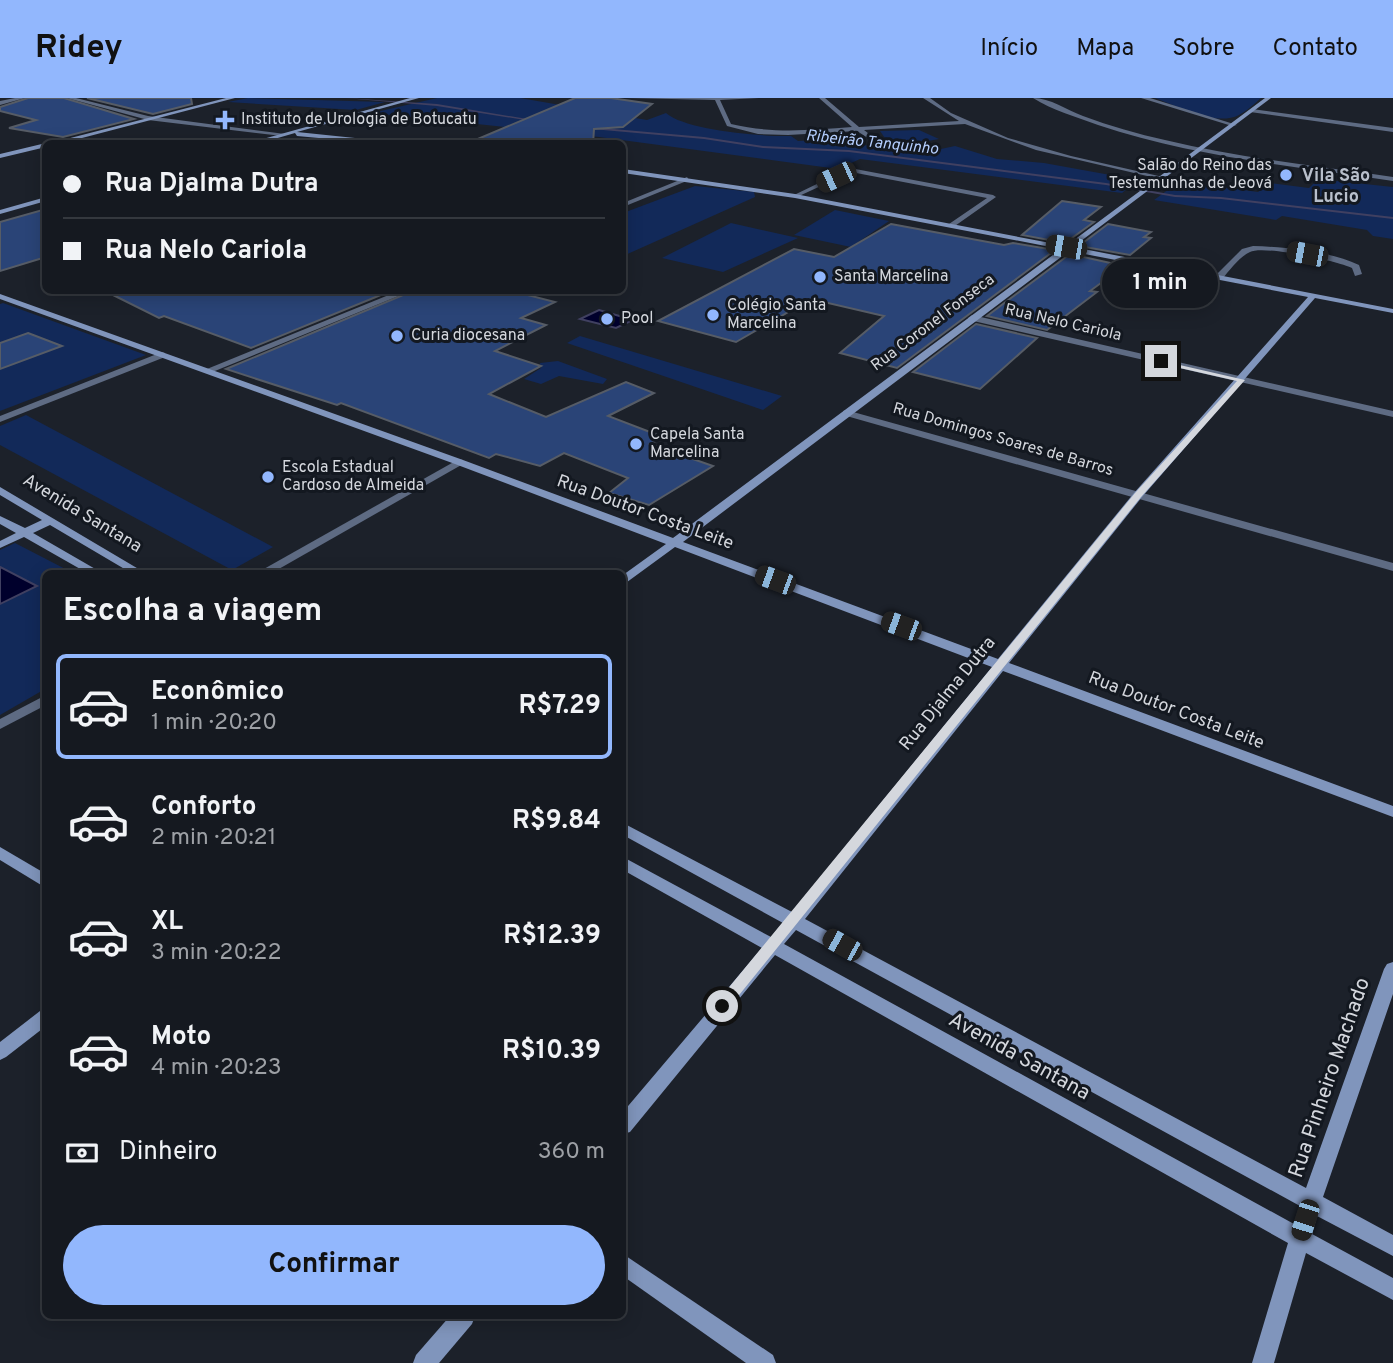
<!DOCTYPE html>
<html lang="pt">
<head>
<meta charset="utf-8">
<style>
	:root { --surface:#151920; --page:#22262d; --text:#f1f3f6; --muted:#9da0a5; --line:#34383e; --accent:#92b7fd }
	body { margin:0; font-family:Overpass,sans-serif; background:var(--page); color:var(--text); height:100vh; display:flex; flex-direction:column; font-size:26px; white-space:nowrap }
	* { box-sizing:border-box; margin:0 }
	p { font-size:23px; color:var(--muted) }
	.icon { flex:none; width:38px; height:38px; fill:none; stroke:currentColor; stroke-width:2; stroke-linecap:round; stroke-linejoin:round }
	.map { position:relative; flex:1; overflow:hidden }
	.drawer { position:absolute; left:42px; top:472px; width:584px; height:749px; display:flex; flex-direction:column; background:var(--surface); border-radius:10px; box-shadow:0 4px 18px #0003,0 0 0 2px var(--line) }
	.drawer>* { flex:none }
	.banner { position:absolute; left:42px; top:42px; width:584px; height:154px; border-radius:10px; box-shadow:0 4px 18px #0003,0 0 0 2px var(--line); display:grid; align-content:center; height:154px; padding:0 21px; background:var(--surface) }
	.end { position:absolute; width:32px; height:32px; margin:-16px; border:9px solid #d4d7dd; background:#111; box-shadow:0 0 0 4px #111 }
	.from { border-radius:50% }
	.bubble { position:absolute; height:49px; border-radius:24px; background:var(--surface); box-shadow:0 4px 18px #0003,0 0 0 2px var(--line); font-size:23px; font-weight:700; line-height:49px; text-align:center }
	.car { position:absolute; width:21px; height:42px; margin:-21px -10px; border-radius:9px; box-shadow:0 0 5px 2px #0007; background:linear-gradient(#222 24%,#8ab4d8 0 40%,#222 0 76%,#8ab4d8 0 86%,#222 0) }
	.banner b { display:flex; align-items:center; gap:24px; height:66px; font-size:26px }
	.banner b+b { border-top:2px solid var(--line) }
	.banner i { width:18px; height:18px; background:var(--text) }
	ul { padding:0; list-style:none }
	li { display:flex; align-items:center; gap:21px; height:105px; margin:0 14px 10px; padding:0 7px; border:4px solid transparent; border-radius:10px }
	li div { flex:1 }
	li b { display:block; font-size:26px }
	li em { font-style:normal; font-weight:700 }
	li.selected { border-color:var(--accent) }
	li>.icon { width:63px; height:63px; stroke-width:1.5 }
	h2 { padding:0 21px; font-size:32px; line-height:84px }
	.pay { display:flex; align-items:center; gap:18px; height:77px; padding:0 21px; font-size:26px }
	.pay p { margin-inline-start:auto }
	.action { display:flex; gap:14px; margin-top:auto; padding:14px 21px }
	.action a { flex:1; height:80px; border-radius:42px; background:var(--accent); color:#111; font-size:28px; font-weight:700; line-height:80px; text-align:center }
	header { display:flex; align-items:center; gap:42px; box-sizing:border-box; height:98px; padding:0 35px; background:var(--accent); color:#111 }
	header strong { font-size:33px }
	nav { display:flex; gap:38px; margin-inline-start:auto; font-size:24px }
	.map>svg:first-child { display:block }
	.green { fill:#122959 }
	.water { fill:#00002c; stroke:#404061; stroke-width:2 }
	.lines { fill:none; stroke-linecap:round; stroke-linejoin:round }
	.stream { fill:#404061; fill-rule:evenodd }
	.building { fill:#2a4477; stroke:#565c66; stroke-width:2 }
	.lane { fill:#5e6b83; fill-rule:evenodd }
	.street { fill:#5e6b83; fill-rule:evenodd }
	.secondary { fill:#8095bc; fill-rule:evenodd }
	.route { fill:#d4d7dd }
	.poi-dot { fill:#92b7fd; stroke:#131820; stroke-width:2.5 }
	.labels { text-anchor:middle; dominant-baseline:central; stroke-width:6; stroke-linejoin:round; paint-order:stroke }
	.far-poi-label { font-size:16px; fill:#d4d7dd; stroke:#131820; text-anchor:start }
	.far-water-label { font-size:16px; font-style:italic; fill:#b4cefe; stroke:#131820 }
	.far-street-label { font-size:16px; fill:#d4d7dd; stroke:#131820 }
	.far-quarter-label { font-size:18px; font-weight:bold; fill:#b8bfcb; stroke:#131820 }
	.street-label { font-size:18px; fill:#d4d7dd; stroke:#131820 }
	.near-street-label { font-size:21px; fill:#d4d7dd; stroke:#131820 }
</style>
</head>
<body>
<header>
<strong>Ridey</strong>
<nav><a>Início</a><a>Mapa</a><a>Sobre</a><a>Contato</a></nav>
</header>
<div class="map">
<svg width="1393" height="1265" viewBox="0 0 1393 1265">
	<rect width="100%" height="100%" fill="#1c212a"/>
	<g class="green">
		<path d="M 248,0 L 385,4 L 356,12 L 228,4 Z"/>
		<path d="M 437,0 L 520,0 L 647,22 L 666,15 C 684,32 764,39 791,38 L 798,43 L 819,42 L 824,45 L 878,48 L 887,43 L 880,33 L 919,32 L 939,41 L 923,44 L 936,52 L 955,48 L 997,61 L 1044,65 L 1138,82 L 1122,95 L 860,61 L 838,71 L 599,39 L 372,15 Z"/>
		<path d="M 1155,0 L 1261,0 C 1254,6 1247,13 1239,17 C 1215,29 1177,8 1155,0 Z"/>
		<path d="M 1318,81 L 1393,89 L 1393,141 L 1373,138 L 1367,132 L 1282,118 L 1276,122 L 1154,102 L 1180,83 L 1258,94 L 1270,85 L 1309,90 Z"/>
		<path d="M 695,88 L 754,94 L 755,99 L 623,158 L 623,115 Z"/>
		<path d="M 835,112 L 889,123 L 851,149 L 794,137 Z"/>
		<path d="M 731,125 L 798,140 L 723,174 L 662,160 Z"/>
		<path d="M 3,205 L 146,257 L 0,313 L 0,206 Z"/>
		<path d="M 580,238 L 782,298 L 763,312 L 567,245 Z"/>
		<path d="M 558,263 L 607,281 L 603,286 L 559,278 L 541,286 L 524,281 L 541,270 L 540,265 Z"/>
		<path d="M 26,317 L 273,449 L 232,472 L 0,347 L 0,328 Z"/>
		<path d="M 15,445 L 75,476 L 46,476 L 45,591 L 0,617 L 0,452 Z"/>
	</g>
	<g class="water">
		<path d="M 599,212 L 633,222 L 616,230 L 580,221 Z"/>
		<path d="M 0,469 L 37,488 L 0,506 Z"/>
	</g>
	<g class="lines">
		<g class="stream">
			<path d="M 345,0 L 437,6 L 539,23 L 537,24 L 437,8 Z"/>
			<path d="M 591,29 L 704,39 L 763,48 L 849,52 L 1106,85 L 1175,97 L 1221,99 L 1393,119 L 1393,121 L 1221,101 L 1175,99 L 1106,87 L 849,54 L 763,50 L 704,41 L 592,31 Z"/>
		</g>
	</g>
	<g class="building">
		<path d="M 28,0 L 64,0 L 134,21 L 63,39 L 9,30 L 36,22 L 0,13 L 0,9 Z"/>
		<path d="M 87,0 L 191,0 L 192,6 L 153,16 Z"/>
		<path d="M 575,0 L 611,0 L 652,6 L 623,29 L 594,31 L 593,46 L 466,46 Z"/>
		<path d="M 1062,103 L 1101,109 L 1084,122 L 1094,124 L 1065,145 L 1022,137 Z"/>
		<path d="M 46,111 L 46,159 L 0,173 L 0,124 Z"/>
		<path d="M 891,126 L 1004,147 L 1013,145 L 1055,152 L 897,270 L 840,255 L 884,218 L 811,201 L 736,244 L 658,223 L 794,151 L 834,159 Z"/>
		<path d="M 1108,126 L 1151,134 L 1144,139 L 1151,140 L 1130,157 L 1079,148 Z"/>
		<path d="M 1070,156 L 1124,168 L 1090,193 L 1097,194 L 1047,232 L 987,218 Z"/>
		<path d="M 103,192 L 393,192 L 251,250 L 164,218 L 159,220 Z"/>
		<path d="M 415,192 L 508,192 L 555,204 L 521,220 L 546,227 L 495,253 L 541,268 L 489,296 L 546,319 L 626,284 L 654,295 L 608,318 L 663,339 L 650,346 L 713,368 L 649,407 L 609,395 L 628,380 L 564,355 L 540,368 L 496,356 L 489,360 L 341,305 L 337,307 L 226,271 Z"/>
		<path d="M 976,226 L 1037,240 L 980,291 L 913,274 Z"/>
		<path d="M 28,235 L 62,248 L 0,271 L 0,245 Z"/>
	</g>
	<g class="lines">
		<path class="lane" d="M 1253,148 C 1285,149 1330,153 1359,167 L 1362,176 L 1355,178 L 1352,170 C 1338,163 1263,147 1250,154 C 1239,159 1230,172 1222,181 L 1216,181 L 1216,177 L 1242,151 Z"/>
		<g class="street">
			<path d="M 15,0 L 25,0 L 0,7 L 0,3 Z"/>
			<path d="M 67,0 L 76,0 L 148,18 L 285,36 L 282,38 L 148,22 Z"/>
			<path d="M 627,0 L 759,0 L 720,2 L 731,26 C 773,36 810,32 852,29 L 819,0 L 825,0 L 859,29 L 959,23 L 923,0 L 930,0 L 951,15 L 1008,40 L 1071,58 L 1163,79 L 1160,81 L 1036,52 L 965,26 L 864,32 L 873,39 L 871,42 L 857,33 L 788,37 L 758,36 L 727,28 L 715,2 Z"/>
			<path d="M 1033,0 C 1050,0 1067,12 1083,18 C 1110,28 1138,36 1165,42 C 1240,60 1317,68 1393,79 L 1393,83 C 1294,68 1193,59 1098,27 C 1076,19 1052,12 1033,0 Z"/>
			<path d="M 1141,0 L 1150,0 L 1237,27 L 1232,28 Z"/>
			<path d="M 1252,11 L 1393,30 L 1393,34 L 1250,14 Z"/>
			<path d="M 850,70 L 993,97 L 996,99 L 952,130 L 949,126 L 987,100 L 851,74 L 797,99 L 792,98 Z"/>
			<path d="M 687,79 L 689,82 L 623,109 L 623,105 Z"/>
			<path d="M 401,192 L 413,192 L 210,275 L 202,273 Z"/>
			<path d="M 972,217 L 1393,313 L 1393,319 L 969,222 L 968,220 Z"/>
			<path d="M 162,254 L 165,255 L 165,259 L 0,324 L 0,318 Z"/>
			<path d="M 846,312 L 1393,465 L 1393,473 L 843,317 L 843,313 Z"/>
			<path d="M 459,361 L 463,362 L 463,366 L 270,476 L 255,476 Z"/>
			<path d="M 46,597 L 46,607 L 0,631 L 0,621 Z"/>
		</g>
		<g class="secondary">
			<path d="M 226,0 L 235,0 L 59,46 L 47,46 Z"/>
			<path d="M 410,0 L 419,0 L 297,34 L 413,46 L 384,46 L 297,38 L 295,35 L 257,46 L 245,46 Z"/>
			<path d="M 1265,0 L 1271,0 L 1073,149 L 1393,211 L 1393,215 L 1315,200 L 1142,399 L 1009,565 L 1393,708 L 1393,719 L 1003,573 L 805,821 L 1306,1090 L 1384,871 L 1387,866 L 1393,864 L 1393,896 L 1323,1099 L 1393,1137 L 1393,1158 L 1317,1118 L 1312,1136 L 1393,1180 L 1393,1202 L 1306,1155 L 1274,1265 L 1252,1265 L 1288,1145 L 775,857 L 630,1034 L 623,1036 L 623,1014 L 762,850 L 623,772 L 623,759 L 771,839 L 783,825 L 623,737 L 623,725 L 792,814 L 992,569 L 675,449 L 623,487 L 623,477 L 666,446 L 455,366 L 0,201 L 0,196 L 463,362 L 673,440 L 1061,151 L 795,100 L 623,75 L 623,71 L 795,96 L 1066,148 ZM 1069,153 L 1308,199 L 1134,395 L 998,561 L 683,444 ZM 796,832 L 1300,1108 L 1294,1126 L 784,846 Z"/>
			<path d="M 46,45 L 46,49 L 0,60 L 0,56 Z"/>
			<path d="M 46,99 L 46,103 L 0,116 L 0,112 Z"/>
			<path d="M 0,389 L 147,476 L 133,476 L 50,427 L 33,435 L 104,476 L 89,476 L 24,439 L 0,450 L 0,443 L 16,435 L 0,426 L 0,418 L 25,430 L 42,422 L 0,397 Z"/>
			<path d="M 0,749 L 46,776 L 46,790 L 0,762 Z"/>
			<path d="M 46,911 L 46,928 L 6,959 L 0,962 L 0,944 L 40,913 Z"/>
			<path d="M 623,1156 L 773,1257 L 776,1265 L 746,1265 L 623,1178 Z"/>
			<path d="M 450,1218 L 475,1218 L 472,1226 L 439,1265 L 413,1265 L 416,1257 Z"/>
		</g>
	</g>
	<path class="route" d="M 1158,262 L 1245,282 L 1141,399 L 727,912 L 717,912 L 717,904 L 1135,395 L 1237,283 L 1158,265 Z"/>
	<g class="poi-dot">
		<path d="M221.5 11.5h7v7h7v7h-7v7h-7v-7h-7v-7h7z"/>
		<circle cx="1286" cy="77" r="7"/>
		<circle cx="820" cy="179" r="7"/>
		<circle cx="713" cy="217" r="7"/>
		<circle cx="607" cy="221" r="7"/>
		<circle cx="397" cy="238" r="7"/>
		<circle cx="636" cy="346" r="7"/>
		<circle cx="268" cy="379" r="7"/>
	</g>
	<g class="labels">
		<g class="far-poi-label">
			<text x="241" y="22">Instituto de Urologia de Botucatu</text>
			<text x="1272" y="68" text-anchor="end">Salão do Reino das<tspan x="1272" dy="18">Testemunhas de Jeová</tspan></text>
			<text x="834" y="179">Santa Marcelina</text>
			<text x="727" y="208">Colégio Santa<tspan x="727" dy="18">Marcelina</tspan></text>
			<text x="621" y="221">Pool</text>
			<text x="411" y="238">Curia diocesana</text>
			<text x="650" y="337">Capela Santa<tspan x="650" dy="18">Marcelina</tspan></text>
			<text x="282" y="370">Escola Estadual<tspan x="282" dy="18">Cardoso de Almeida</tspan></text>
		</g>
		<g class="far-water-label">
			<text transform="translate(872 45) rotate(6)">Ribeirão Tanquinho</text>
		</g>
		<g class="far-street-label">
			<text transform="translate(933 225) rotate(-37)">Rua Coronel Fonseca</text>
			<text transform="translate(1063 225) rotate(13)">Rua Nelo Cariola</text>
			<text transform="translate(1003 342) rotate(16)">Rua Domingos Soares de Barros</text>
		</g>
		<g class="far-quarter-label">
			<text x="1336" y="78">Vila São<tspan x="1336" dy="21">Lucio</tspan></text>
		</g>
		<g class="street-label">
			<text transform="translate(645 415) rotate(20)">Rua Doutor Costa Leite</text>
			<text transform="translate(82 416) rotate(31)">Avenida Santana</text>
			<text transform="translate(948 596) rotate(-51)">Rua Djalma Dutra</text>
			<text transform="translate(1176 613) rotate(21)">Rua Doutor Costa Leite</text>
		</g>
		<g class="near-street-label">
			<text transform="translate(1019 959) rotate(29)">Avenida Santana</text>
			<text transform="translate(1330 980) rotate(-71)">Rua Pinheiro Machado</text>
		</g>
	</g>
</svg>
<i class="end from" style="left:722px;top:908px"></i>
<i class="end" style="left:1161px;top:263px"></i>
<div class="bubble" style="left:1102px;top:161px;width:116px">1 min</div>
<i class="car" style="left:836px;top:79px;rotate:245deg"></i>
<i class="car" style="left:1066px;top:149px;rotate:280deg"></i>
<i class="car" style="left:1307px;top:156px;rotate:281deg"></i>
<i class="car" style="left:775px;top:482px;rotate:290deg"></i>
<i class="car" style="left:901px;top:528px;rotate:290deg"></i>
<i class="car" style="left:842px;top:847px;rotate:299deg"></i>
<i class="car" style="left:1305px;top:1122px;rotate:198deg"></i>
<div class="banner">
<b><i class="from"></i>Rua Djalma Dutra</b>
<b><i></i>Rua Nelo Cariola</b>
</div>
<section class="drawer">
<h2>Escolha a viagem</h2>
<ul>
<li class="selected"><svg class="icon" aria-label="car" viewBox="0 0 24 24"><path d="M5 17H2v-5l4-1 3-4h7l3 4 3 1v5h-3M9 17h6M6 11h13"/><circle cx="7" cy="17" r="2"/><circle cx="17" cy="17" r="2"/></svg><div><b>Econômico</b><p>1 min · 20:20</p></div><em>R$7.29</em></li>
<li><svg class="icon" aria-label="car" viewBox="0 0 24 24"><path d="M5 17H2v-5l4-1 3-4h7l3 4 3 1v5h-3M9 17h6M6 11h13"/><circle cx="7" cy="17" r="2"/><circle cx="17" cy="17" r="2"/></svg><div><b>Conforto</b><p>2 min · 20:21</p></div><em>R$9.84</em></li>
<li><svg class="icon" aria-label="car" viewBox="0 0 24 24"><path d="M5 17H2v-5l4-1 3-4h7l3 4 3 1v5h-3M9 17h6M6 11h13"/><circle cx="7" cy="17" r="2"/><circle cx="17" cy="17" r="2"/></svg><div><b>XL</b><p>3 min · 20:22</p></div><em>R$12.39</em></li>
<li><svg class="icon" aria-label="car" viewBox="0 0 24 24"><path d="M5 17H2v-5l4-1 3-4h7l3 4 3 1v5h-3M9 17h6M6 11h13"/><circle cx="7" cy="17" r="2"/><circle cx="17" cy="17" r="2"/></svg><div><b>Moto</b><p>4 min · 20:23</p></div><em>R$10.39</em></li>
</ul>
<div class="pay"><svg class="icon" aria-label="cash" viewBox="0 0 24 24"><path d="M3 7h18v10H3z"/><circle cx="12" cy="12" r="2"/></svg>Dinheiro<p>360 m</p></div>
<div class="action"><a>Confirmar</a></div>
</section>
</div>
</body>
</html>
